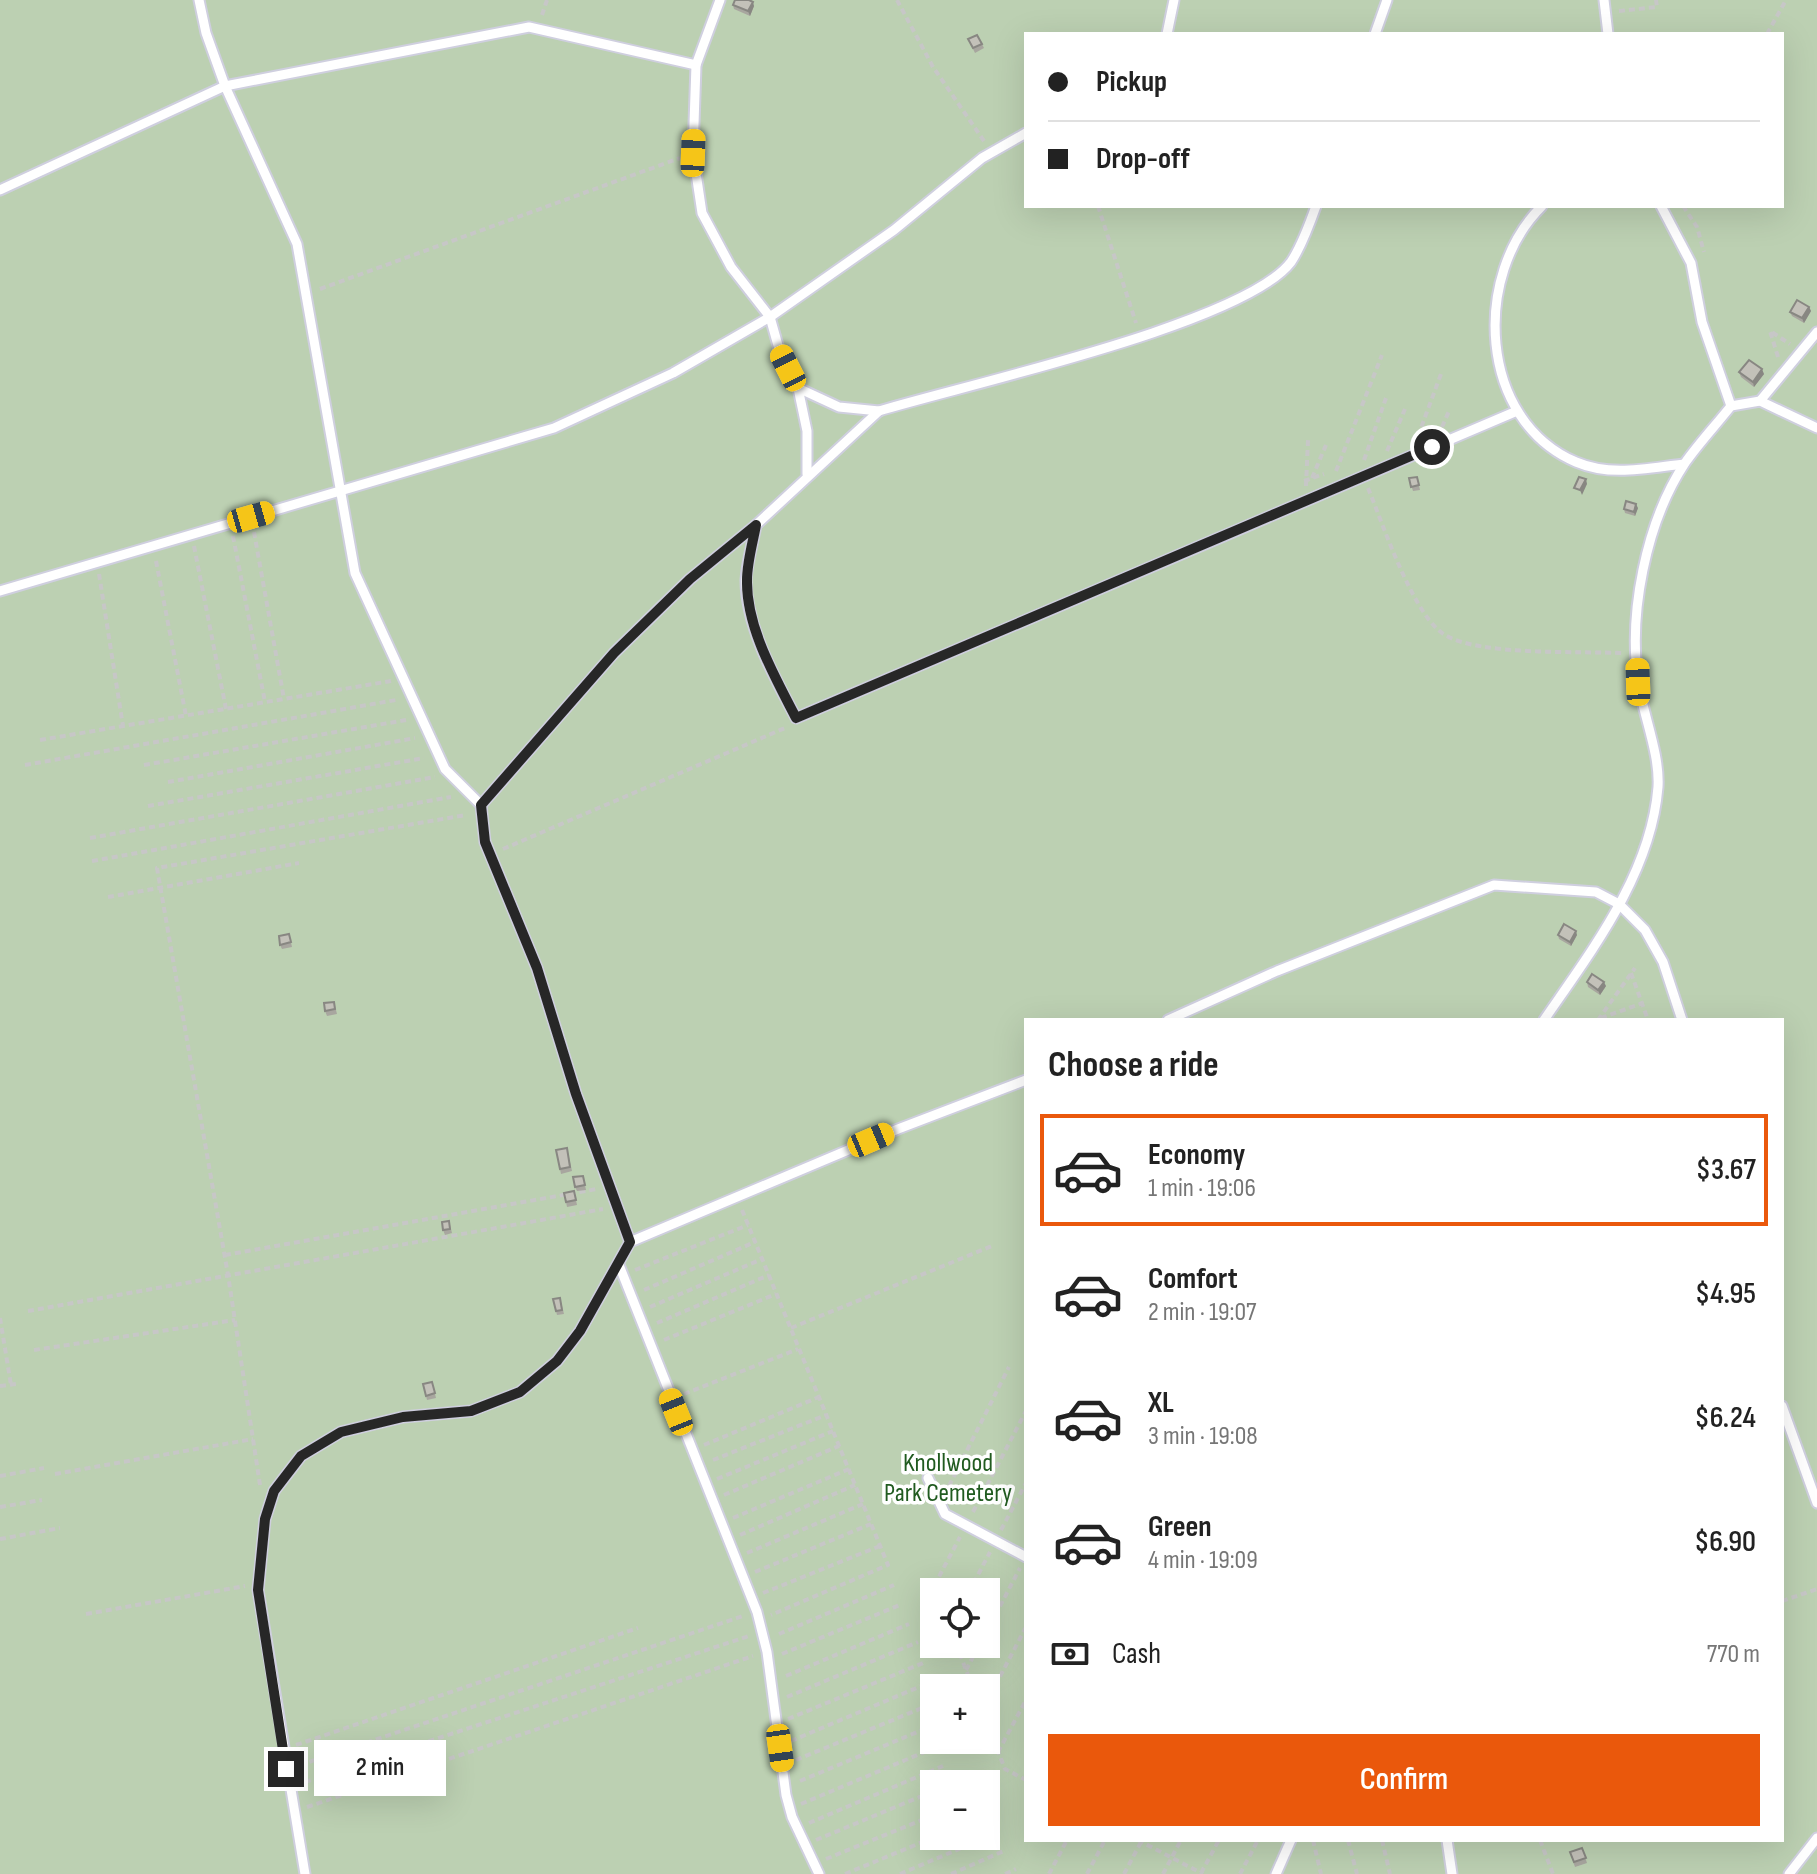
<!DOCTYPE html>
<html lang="en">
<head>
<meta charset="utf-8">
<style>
	:root { --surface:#fff; --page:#f2f2f2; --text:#222; --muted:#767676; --line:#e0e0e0; --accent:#ea580c }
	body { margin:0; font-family:"Sofia Sans Condensed",sans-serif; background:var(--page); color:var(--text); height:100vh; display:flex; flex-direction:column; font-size:30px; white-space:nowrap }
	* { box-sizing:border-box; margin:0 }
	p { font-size:26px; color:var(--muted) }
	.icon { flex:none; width:44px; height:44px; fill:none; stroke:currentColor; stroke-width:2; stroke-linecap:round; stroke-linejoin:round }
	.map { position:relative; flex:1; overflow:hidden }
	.details { position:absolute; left:1024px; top:1018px; width:760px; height:824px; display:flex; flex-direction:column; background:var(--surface); border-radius:0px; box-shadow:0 8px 32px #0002 }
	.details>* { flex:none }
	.top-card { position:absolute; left:1024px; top:32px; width:760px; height:176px; border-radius:0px; box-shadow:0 8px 32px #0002; display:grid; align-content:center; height:176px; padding:0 24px; background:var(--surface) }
	.tools { position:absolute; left:920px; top:1578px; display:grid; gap:16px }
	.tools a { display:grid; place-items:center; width:80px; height:80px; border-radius:0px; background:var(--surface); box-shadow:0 8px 32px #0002; font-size:40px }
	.end { position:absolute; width:36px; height:36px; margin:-18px; border:10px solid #272727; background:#fff; box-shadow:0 0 0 4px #fff }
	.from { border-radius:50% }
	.bubble { position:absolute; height:56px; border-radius:0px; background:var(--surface); box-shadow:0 8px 32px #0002; font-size:26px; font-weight:600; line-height:56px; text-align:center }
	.car { position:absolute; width:24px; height:48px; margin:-24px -12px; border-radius:10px; box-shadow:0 0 6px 2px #0007; background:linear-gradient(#f5c518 24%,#345 0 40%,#f5c518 0 76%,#345 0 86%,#f5c518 0) }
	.top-card b { display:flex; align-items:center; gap:28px; height:76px; font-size:30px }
	.top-card b+b { border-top:2px solid var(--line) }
	.top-card i { width:20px; height:20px; background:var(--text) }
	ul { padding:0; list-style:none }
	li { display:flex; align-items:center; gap:24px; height:112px; margin:0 16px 12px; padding:0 8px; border:4px solid transparent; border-radius:0px }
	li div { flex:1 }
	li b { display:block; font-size:30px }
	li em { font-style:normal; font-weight:600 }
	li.current { border-color:var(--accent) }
	li>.icon { width:72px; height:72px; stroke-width:1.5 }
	h2 { padding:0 24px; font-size:36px; line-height:96px }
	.pay { display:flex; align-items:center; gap:20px; height:88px; padding:0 24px; font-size:30px }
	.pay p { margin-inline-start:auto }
	.button { display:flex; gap:16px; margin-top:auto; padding:16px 24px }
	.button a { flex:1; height:92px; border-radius:0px; background:var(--accent); color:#fff; font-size:32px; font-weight:600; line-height:92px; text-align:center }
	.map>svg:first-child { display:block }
	.cemetery { fill:#bcd0b2; fill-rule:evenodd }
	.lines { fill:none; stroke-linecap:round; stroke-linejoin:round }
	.service-casing { stroke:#cfcfdf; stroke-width:13 }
	.path { stroke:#c7c7c7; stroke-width:4; stroke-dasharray:6 4; stroke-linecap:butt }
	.service { stroke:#fff; stroke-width:9 }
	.wall { fill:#a8a69f }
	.shaded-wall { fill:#888782 }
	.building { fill:#c3c1b9; stroke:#888782; stroke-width:2 }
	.route { stroke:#272727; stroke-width:10 }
	.labels { text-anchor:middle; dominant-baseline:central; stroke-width:7; stroke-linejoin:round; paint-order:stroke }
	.park-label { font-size:26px; fill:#215b20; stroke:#fff }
</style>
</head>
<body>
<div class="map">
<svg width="1817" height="1874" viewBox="0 0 1817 1874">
	<rect width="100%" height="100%" fill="#e8e5da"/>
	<path class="cemetery" d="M 0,0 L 1817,0 L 1817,1874 L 0,1874 ZM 1026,34 L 1782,34 L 1782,206 L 1026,206 ZM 1026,1020 L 1782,1020 L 1782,1840 L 1026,1840 ZM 934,1592 L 986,1592 L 986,1644 L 934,1644 ZM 934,1688 L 986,1688 L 986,1740 L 934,1740 ZM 934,1784 L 986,1784 L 986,1836 L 934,1836 Z"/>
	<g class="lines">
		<g class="service-casing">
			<g id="service">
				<path d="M 199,0 L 206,33 L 225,86 L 297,244 L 355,573 L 445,769 L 481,805 L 485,842 L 537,968 L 576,1094 L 630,1242"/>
				<path d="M 720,0 L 696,65 L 693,153 L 702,213 L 731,267 L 770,317 L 779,349 L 798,388 L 839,407 L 879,411 C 964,385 1244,324 1291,262 C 1301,247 1310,223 1316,206"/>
				<path d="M 1604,0 L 1608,34"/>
				<path d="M 1167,34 L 1174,0"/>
				<path d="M 1375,34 L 1387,0"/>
				<path d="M 0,190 L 225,86 L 529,27 L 696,65"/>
				<path d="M 1542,206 C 1472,275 1478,420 1576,462 C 1611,477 1648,468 1684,464"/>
				<path d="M 798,388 L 807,431 L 807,474"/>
				<path d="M 1760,401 L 1817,332"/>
				<path d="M 1731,406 L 1760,401 L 1817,428"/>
				<path d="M 756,525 C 753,542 747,562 746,580 C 746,627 775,678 796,718 L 1517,411"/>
				<path d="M 0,591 L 554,428 L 673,373 L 770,317 L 894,230 L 982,158 L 1026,133"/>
				<path d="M 481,805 L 614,653 L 690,579 L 756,525 L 879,411"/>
				<path d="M 1168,1020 L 1277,971 L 1494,885 L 1596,892 L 1619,904 L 1645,930 L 1663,962 L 1682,1020"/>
				<path d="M 1544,1020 C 1592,950 1651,874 1658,787 C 1660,755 1644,717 1639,686 C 1627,616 1646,522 1685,463 C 1699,443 1716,425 1731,406 L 1702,322 L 1691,263 L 1661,206"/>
				<path d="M 619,1265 L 757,1612 L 767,1652 L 786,1795 L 792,1817 L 819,1874"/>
				<path d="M 1782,1406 L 1817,1503"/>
				<path d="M 928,1478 L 945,1514 L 1026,1557"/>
				<path d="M 1447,1840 L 1452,1874"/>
				<path d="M 305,1874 L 258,1590 L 265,1519 L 274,1491 L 301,1456 L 341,1432 L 403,1417 L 471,1411 L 520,1392 L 557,1361 L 580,1331 L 630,1242 L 898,1129 L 1026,1080"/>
				<path d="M 1276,1874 L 1291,1840"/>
				<path d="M 1789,1874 L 1817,1838"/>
			</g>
		</g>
		<g class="path">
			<path d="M 897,0 L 933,67 L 984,141"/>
			<path d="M 1619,11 L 1657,7 L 1656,0"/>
			<path d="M 542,15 L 547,0"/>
			<path d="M 1767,34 L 1786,0"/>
			<path d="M 1098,206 L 1136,323"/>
			<path d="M 1683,206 L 1697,227 L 1704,252"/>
			<path d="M 320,289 L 680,158"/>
			<path d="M 1778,357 L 1770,331 L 1790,344"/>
			<path d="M 1442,427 L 1449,411"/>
			<path d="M 1418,436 L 1441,374"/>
			<path d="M 1387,451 L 1405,409"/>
			<path d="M 1364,460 L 1386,398"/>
			<path d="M 1336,471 L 1382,355"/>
			<path d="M 1312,478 L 1326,445"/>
			<path d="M 1304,481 L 1324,474"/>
			<path d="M 1306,486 L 1308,440"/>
			<path d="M 1368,488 C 1383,524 1413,616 1445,635 C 1480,656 1579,651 1623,653"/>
			<path d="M 254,532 L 284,699"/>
			<path d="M 233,536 L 265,702"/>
			<path d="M 194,546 L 226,709"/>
			<path d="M 156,561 L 186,716"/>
			<path d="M 99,574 L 123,726"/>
			<path d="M 40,740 L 391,681"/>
			<path d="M 25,765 L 396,700"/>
			<path d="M 144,765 L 406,720"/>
			<path d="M 168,782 L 415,738"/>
			<path d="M 148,806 L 424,758"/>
			<path d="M 90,838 L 435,777"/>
			<path d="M 503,849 L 785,728"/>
			<path d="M 92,861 L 451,797"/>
			<path d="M 108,897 L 299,863"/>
			<path d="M 1631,973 L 1648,1020"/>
			<path d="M 1601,1018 L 1643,1003"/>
			<path d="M 1598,1020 L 1635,968"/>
			<path d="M 742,1210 L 888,1565 L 771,1615"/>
			<path d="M 225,1255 L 597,1189"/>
			<path d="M 635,1270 L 748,1225"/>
			<path d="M 644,1290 L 755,1242"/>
			<path d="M 650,1307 L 762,1259"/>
			<path d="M 28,1311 L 603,1209"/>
			<path d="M 0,1318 L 11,1385"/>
			<path d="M 657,1323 L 769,1275"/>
			<path d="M 791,1328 L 992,1246"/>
			<path d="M 664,1340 L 776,1294"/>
			<path d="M 34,1350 L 235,1320"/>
			<path d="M 0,1386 L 16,1384"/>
			<path d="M 684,1394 L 798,1349"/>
			<path d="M 704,1445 L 819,1397"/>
			<path d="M 713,1460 L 826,1415"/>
			<path d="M 55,1474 L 253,1439"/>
			<path d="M 0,1476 L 44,1468"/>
			<path d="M 717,1479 L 833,1431"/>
			<path d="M 260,1485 L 228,1275 L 157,868 L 466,815"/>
			<path d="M 949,1486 L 1009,1367"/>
			<path d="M 724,1495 L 839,1446"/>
			<path d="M 0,1507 L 42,1500"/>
			<path d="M 973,1512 L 1026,1411"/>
			<path d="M 733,1518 L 849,1469"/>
			<path d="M 1001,1530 L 1026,1483"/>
			<path d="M 740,1535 L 855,1485"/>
			<path d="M 0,1539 L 60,1528"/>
			<path d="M 747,1553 L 863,1504"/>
			<path d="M 755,1572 L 871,1524"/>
			<path d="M 969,1592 L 990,1552"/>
			<path d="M 763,1593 L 880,1546"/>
			<path d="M 1782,1601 L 1817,1589"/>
			<path d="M 925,1603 L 960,1537"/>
			<path d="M 86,1614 L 245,1586"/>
			<path d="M 986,1633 L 1020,1568"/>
			<path d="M 779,1634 L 894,1585"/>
			<path d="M 956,1644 L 973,1688"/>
			<path d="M 782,1654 L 902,1604"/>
			<path d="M 966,1670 L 980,1644"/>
			<path d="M 786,1676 L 909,1624"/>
			<path d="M 787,1697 L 918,1642"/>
			<path d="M 986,1703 L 1026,1627"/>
			<path d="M 788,1719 L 923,1663"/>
			<path d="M 986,1721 L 1005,1769 L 1026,1780"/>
			<path d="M 791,1741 L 933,1681"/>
			<path d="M 296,1745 L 638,1628"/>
			<path d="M 998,1752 L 1026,1700"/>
			<path d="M 796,1760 L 934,1703"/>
			<path d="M 300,1765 L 743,1616"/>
			<path d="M 800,1781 L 934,1725"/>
			<path d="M 305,1782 L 749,1636"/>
			<path d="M 951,1784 L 971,1776"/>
			<path d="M 801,1804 L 953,1740"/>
			<path d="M 307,1807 L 753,1656"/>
			<path d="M 986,1816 L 990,1814"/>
			<path d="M 809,1823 L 943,1766"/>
			<path d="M 816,1840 L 934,1791"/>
			<path d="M 1138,1840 L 1203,1874"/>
			<path d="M 1313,1840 L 1321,1874"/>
			<path d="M 1348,1840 L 1357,1874"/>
			<path d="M 1382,1840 L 1390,1874"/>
			<path d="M 1540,1840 L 1553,1874"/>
			<path d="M 826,1859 L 934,1815"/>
			<path d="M 1201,1873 L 1219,1840"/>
			<path d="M 845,1874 L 937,1836"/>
			<path d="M 900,1874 L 999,1832"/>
			<path d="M 951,1874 L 1006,1850"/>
			<path d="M 1005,1874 L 1016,1869"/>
			<path d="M 1049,1874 L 1067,1840"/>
			<path d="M 1087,1874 L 1105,1840"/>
			<path d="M 1124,1874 L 1141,1842"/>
			<path d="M 1163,1874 L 1181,1840"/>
			<path d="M 1240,1874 L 1258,1840"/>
		</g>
		<use href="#service" class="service"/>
	</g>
	<g class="wall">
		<path d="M 733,5 L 754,6 L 750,16 L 734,9 Z"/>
		<path d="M 968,39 L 982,44 L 984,48 L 975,53 Z"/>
		<path d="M 1809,307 L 1811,311 L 1804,323 L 1792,316 L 1790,312 Z"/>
		<path d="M 1739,372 L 1764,374 L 1754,387 L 1741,377 Z"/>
		<path d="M 1417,477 L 1420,490 L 1413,491 L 1409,478 Z"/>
		<path d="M 1638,508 L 1635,516 L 1625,513 L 1624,509 Z"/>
		<path d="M 289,934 L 292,947 L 282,949 L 280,945 Z"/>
		<path d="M 1558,935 L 1577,935 L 1571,946 L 1559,939 Z"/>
		<path d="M 1587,982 L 1606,986 L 1600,995 L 1588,987 Z"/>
		<path d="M 335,1006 L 337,1014 L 327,1016 L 325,1011 Z"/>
		<path d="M 567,1148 L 572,1171 L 561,1174 L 560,1169 Z"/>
		<path d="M 583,1176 L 586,1190 L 577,1191 L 575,1187 Z"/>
		<path d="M 574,1191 L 577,1205 L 567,1207 L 566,1202 Z"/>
		<path d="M 450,1225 L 452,1233 L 445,1235 L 443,1230 Z"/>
		<path d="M 561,1302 L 564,1314 L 557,1315 L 556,1311 Z"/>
		<path d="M 432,1382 L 436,1398 L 427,1400 L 426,1396 Z"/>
		<path d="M 1582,1848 L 1587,1863 L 1575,1867 L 1570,1852 Z"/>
	</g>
	<g class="shaded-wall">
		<path d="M 753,2 L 754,6 L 750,16 L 748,11 Z"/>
		<path d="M 1809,307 L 1811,311 L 1804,323 L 1802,318 Z"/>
		<path d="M 1762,369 L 1764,374 L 1754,387 L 1753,382 Z"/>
		<path d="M 1586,479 L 1587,484 L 1582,495 L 1580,490 Z"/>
		<path d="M 1636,504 L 1638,508 L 1635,516 L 1634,512 Z"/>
		<path d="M 1576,931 L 1577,935 L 1571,946 L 1570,942 Z"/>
		<path d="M 1604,982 L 1606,986 L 1600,995 L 1598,990 Z"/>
	</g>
	<g class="building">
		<path d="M 735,0 L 749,0 L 753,2 L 748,11 L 733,5 Z"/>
		<path d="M 977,35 L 982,44 L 973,48 L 968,39 Z"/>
		<path d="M 1797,300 L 1809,307 L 1802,318 L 1790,312 Z"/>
		<path d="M 1749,360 L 1762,369 L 1753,382 L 1739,372 Z"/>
		<path d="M 1417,477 L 1419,485 L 1411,487 L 1409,478 Z"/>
		<path d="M 1579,477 L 1586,479 L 1580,490 L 1574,488 Z"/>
		<path d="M 1626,501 L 1636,504 L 1634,512 L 1624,509 Z"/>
		<path d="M 1564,924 L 1576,931 L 1570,942 L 1558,935 Z"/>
		<path d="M 289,934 L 291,942 L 280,945 L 279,936 Z"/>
		<path d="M 1592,974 L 1604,982 L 1598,990 L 1587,982 Z"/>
		<path d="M 334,1002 L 335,1009 L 325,1011 L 324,1003 Z"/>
		<path d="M 567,1148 L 570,1167 L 560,1169 L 556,1150 Z"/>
		<path d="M 583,1176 L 585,1185 L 575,1187 L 573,1177 Z"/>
		<path d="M 574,1191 L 576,1200 L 566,1202 L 564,1193 Z"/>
		<path d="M 449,1221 L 450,1229 L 443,1230 L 442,1222 Z"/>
		<path d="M 560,1298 L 562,1310 L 556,1311 L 553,1299 Z"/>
		<path d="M 432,1382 L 435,1393 L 426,1396 L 423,1384 Z"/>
		<path d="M 1582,1848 L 1586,1858 L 1574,1862 L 1570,1852 Z"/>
	</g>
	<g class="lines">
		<path class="route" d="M 286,1769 L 258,1590 L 265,1519 L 274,1491 L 301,1456 L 341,1432 L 403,1417 L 471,1411 L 520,1392 L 557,1361 L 580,1331 L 630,1242 L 576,1094 L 537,968 L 485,842 L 481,805 L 614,653 L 690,579 L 756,525 C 753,542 747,562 747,580 C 746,627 775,677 796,718 L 1432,447"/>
	</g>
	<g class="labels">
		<g class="park-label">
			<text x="948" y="1463">Knollwood<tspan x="948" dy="30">Park Cemetery</tspan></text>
		</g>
	</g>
</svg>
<div class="tools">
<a><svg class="icon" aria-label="locate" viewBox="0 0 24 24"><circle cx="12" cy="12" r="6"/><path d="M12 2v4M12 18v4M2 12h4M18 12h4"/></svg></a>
<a>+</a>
<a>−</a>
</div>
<i class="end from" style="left:1432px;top:447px"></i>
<i class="end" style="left:286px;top:1769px"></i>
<div class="bubble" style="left:314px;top:1740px;width:132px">2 min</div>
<i class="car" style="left:693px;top:153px;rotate:2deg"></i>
<i class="car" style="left:788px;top:368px;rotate:333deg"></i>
<i class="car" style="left:251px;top:517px;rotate:74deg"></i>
<i class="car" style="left:1638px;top:682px;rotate:358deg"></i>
<i class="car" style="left:871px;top:1140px;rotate:67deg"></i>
<i class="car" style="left:676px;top:1412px;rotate:338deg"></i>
<i class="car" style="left:780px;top:1748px;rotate:172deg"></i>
<div class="top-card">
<b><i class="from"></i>Pickup</b>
<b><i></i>Drop-off</b>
</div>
<section class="details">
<h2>Choose a ride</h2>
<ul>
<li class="current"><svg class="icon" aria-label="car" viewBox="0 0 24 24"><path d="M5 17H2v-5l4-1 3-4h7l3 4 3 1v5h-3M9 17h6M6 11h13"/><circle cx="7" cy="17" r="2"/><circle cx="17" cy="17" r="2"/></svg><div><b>Economy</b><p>1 min · 19:06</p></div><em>$3.67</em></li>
<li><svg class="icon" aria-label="car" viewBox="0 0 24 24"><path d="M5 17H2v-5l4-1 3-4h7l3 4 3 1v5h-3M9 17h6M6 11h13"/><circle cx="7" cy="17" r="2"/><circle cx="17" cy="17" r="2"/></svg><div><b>Comfort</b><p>2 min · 19:07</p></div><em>$4.95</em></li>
<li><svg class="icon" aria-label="car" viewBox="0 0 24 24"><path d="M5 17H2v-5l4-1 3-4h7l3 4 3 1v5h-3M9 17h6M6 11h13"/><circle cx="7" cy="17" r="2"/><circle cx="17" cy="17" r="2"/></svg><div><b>XL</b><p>3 min · 19:08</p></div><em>$6.24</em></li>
<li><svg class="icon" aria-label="car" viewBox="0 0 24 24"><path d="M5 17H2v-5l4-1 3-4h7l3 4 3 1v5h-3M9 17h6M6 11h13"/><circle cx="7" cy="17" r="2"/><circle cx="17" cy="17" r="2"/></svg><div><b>Green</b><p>4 min · 19:09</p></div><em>$6.90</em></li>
</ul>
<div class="pay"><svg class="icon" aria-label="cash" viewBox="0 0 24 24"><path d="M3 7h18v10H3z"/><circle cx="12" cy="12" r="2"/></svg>Cash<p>770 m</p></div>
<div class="button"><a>Confirm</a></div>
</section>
</div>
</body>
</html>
